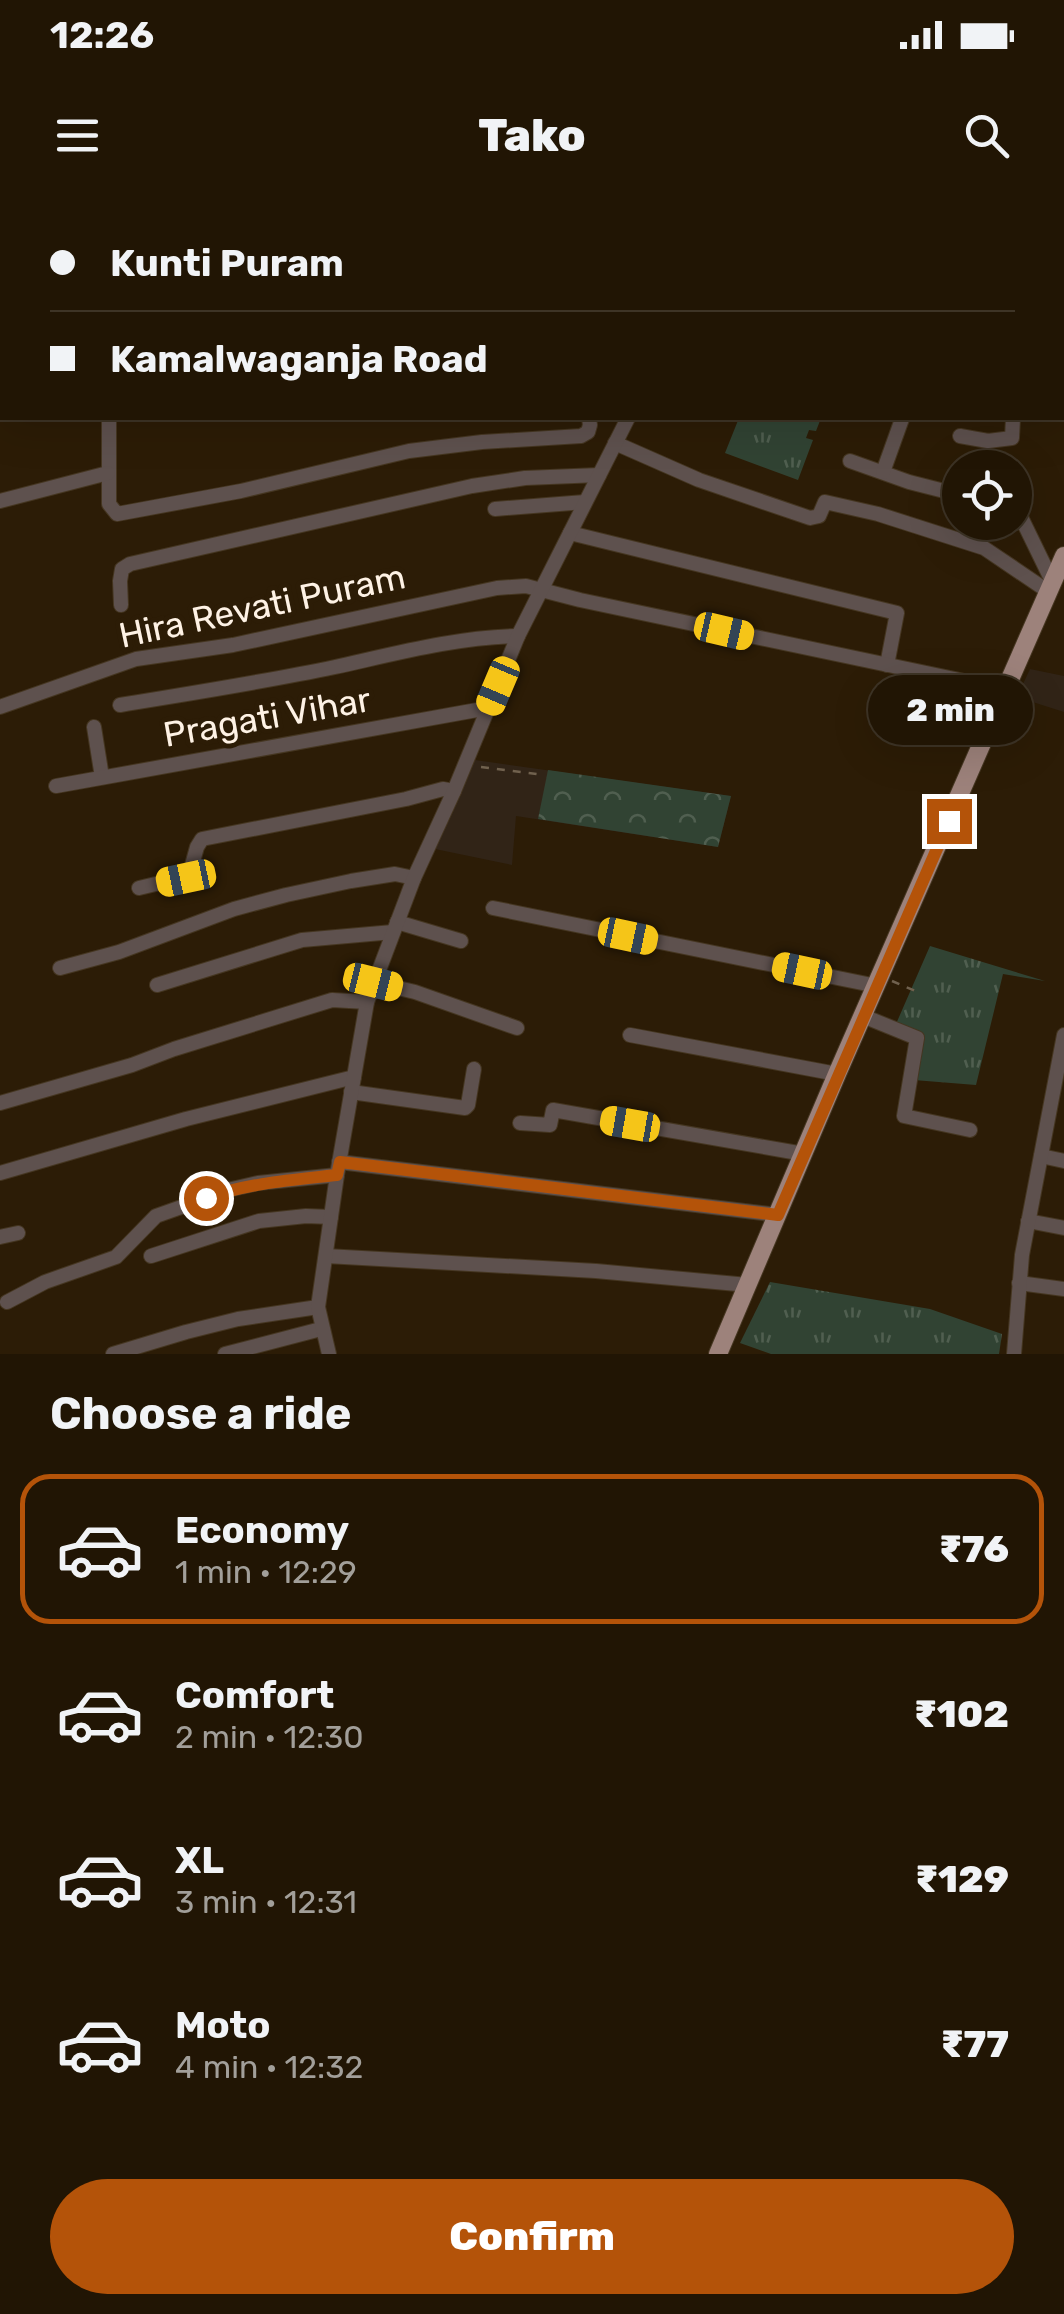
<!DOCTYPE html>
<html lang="en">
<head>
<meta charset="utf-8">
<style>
	:root { --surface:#211504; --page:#2d2213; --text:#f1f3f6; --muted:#a29f9a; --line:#3e3426; --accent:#b45309 }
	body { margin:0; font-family:Rubik,sans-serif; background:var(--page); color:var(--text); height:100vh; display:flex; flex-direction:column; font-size:38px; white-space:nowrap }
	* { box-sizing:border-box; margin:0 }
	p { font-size:32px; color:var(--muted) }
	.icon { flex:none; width:55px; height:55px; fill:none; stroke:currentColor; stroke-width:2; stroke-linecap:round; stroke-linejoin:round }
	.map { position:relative; height:1154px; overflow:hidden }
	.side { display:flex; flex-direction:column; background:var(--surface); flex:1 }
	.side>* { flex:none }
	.hud { position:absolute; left:0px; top:0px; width:1065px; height:220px; box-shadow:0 10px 40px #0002,0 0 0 2px var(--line); display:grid; align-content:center; height:220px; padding:0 50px; background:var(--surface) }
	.controls { position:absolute; left:942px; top:250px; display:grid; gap:20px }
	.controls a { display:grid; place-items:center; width:90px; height:90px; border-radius:50%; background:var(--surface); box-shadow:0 10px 40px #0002,0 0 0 2px var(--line); font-size:50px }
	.end { position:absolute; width:45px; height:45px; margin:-22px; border:12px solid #b45309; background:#fff; box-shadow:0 0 0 5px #fff }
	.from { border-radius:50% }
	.bubble { position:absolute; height:70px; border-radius:35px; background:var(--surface); box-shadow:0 10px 40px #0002,0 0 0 2px var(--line); font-size:32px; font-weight:800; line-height:70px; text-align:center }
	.car { position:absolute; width:30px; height:60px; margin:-30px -15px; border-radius:12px; box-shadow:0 0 8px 2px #0007; background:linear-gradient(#f5c518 24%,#345 0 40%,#f5c518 0 76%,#345 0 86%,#f5c518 0) }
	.hud b { display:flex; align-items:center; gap:35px; height:95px; font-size:38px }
	.hud b+b { border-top:2px solid var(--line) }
	.hud i { width:25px; height:25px; background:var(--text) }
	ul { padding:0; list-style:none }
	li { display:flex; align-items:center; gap:30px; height:150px; margin:0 20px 15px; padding:0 30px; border:5px solid transparent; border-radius:30px }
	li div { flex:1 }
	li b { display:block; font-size:38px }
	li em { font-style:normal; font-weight:800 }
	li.current { border-color:var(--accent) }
	li>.icon { width:90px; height:90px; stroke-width:1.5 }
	h2 { padding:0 50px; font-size:45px; line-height:120px }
	.button { display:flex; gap:20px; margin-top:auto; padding:20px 50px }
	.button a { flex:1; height:115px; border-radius:60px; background:var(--accent); color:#fff; font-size:40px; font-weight:800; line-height:115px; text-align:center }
	.status { display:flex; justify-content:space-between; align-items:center; height:70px; padding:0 50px; background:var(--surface); direction:ltr }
	.status svg { height:28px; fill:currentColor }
	header { display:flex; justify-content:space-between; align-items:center; height:130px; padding:0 50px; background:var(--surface); font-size:45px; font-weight:800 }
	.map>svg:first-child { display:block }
	.education { fill:#312417 }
	.grass { fill:url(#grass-tufts) }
	.park { fill:url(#park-crowns) }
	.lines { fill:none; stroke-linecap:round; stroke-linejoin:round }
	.minor-casing { stroke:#453621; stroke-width:16 }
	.major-casing { stroke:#453621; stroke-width:20 }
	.path { stroke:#70614e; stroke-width:2.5; stroke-dasharray:8 8; stroke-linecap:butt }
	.minor { stroke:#5e514e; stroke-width:14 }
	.major { stroke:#9d827b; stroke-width:18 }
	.route { stroke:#b45309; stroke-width:12 }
	.labels { text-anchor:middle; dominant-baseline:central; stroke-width:10; stroke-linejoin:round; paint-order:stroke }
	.street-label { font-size:35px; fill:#fef2e5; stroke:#2c1c06 }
</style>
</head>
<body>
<div class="status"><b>12:26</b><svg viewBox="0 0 49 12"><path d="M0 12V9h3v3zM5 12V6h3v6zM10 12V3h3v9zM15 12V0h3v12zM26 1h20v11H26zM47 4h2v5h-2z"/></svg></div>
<header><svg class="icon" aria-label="menu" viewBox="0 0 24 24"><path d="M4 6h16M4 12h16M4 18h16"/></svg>Tako<svg class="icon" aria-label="search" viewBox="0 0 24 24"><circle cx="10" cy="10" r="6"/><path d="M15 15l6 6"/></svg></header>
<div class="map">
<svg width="1064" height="1154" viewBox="0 0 1064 1154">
	<defs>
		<pattern id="grass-tufts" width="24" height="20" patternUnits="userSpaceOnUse" patternTransform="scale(2.5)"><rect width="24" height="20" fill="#314333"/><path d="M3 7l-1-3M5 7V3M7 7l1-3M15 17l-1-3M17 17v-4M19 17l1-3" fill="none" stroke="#505f50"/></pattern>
		<pattern id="park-crowns" width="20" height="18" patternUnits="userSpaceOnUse" patternTransform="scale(2.5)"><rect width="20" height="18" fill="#314333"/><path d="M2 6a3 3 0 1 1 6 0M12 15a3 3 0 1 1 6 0" fill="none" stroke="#505f50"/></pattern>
	</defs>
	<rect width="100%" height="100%" fill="#2c1c06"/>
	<g class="education">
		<path d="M 1030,469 L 1064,476 L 1064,512 L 1017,497 Z"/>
		<path d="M 475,560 L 731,596 L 718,647 L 516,616 L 512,665 L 435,649 L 447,614 Z"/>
	</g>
	<g class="grass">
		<path d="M 739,218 L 821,218 L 816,231 L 809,230 L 806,238 L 813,240 L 798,280 L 725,253 Z"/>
		<path d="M 930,746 L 1045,781 L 1003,774 L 976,885 L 914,880 L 924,835 L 896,824 Z"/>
		<path d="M 770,1082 L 930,1109 L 1002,1134 L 999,1154 L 771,1154 L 740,1143 Z"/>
	</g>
	<path class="park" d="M 548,570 L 731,596 L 718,647 L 538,619 Z"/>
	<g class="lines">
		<g class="minor-casing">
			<g id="minor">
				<path d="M 107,0 L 108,2"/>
				<path d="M 713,2 L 714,0"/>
				<path d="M 1062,183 L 1064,183"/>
				<path d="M 109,218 L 109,304 L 117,314 L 241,291 L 409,251 L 482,242 L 581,236 L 588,232 L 590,225 L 589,218"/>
				<path d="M 960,236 L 988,241 L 1012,238 L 1013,218"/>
				<path d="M 615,243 L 699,280 L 810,318 L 819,316 L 825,302 L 878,314 L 984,348 L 1049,392"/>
				<path d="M 850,261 L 909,282 L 960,295"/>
				<path d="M 883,272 L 902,219"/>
				<path d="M 0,301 L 108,273"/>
				<path d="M 495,309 L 585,302"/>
				<path d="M 1015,310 L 1018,311 L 1053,383"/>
				<path d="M 570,333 L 897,413 L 887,465"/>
				<path d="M 121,405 L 120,381 L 122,369 L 130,364 L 472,286 L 525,278 L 599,275"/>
				<path d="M 120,505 C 192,493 264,482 335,467 C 394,454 457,437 518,436"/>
				<path d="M 0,507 L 136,459 L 233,445 L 497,388 L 526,386 L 580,400 L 969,482 L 992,484 L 1011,479"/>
				<path d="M 94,527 L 102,577"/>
				<path d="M 56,586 L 488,508"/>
				<path d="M 139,688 L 189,676 L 197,647 L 202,639 L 406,599 L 443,589 L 454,591"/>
				<path d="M 493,708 L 877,786"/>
				<path d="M 397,722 L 461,741"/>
				<path d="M 60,768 L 119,752 L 234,709 L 286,695 L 351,681 L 395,674 L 414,678"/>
				<path d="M 373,782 L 415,792 L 517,828"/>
				<path d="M 157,785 L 302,740 L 393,732"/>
				<path d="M 863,816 L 917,838 L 904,916 L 970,930"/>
				<path d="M 630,835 L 837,874"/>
				<path d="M 351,892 L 465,908 L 468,905 L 474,869"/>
				<path d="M 0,903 L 132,865 L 174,849 L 332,800 L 367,802"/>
				<path d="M 520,923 L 550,925 L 553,910 L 804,954"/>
				<path d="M 1041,956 L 1064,961"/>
				<path d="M 339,962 L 778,1015"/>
				<path d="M 0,973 L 186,919 L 354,877"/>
				<path d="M 1028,1021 L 1064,1028"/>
				<path d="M 0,1037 L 18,1033"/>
				<path d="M 151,1056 L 259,1021 L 306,1016 L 331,1017"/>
				<path d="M 326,1056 L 596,1071 L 748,1085"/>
				<path d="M 1019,1083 L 1064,1089"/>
				<path d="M 7,1102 L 45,1082 L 116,1057 L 156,1016 L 232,989 L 258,983 L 337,975"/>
				<path d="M 113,1154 L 186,1132 L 238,1119 L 318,1107"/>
				<path d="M 225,1154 L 321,1129"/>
				<path d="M 329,1154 L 318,1107 L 337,975 L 367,802 L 414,678 L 454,591 L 518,436 L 628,218"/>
				<path d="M 1014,1154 L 1022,1055 L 1064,835"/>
			</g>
		</g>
		<g class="major-casing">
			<path id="major" d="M 718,1154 L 837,874 L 1064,356"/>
		</g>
		<g class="path">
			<path d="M 481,567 L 544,575"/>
			<path d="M 892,781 L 920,793"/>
		</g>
		<use href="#minor" class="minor"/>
		<use href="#major" class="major"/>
	</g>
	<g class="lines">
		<path class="route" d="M 206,998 C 249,983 292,980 337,975 L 340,962 L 778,1015 L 949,621"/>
	</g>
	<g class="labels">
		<g class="street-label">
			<text transform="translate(262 406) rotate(-12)">Hira Revati Puram</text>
			<text transform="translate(267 517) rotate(-10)">Pragati Vihar</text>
		</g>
	</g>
</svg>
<div class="controls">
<a><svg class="icon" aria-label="locate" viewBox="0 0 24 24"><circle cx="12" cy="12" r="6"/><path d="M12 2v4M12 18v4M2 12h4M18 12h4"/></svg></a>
</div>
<i class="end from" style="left:206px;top:998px"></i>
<i class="end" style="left:949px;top:621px"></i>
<div class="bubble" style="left:868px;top:475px;width:165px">2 min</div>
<i class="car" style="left:724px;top:431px;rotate:103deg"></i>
<i class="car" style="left:498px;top:486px;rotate:203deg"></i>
<i class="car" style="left:186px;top:678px;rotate:258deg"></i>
<i class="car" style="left:628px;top:736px;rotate:102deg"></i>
<i class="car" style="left:802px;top:771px;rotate:282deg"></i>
<i class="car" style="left:373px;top:782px;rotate:104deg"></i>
<i class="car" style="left:630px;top:924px;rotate:280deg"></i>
<div class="hud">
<b><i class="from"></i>Kunti Puram</b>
<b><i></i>Kamalwaganja Road</b>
</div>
</div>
<section class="side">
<h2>Choose a ride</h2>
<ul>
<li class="current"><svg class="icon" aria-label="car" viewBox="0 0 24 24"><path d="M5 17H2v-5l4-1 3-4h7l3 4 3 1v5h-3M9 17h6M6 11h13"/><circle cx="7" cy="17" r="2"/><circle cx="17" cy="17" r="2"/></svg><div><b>Economy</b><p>1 min · 12:29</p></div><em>₹76</em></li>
<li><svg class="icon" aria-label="car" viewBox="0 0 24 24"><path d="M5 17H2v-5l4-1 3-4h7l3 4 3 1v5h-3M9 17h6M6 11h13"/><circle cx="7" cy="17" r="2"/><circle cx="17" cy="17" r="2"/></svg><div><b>Comfort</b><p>2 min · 12:30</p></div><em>₹102</em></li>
<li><svg class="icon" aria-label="car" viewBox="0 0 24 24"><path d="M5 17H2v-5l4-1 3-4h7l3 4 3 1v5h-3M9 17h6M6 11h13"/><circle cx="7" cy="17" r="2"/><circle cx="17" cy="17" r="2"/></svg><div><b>XL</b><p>3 min · 12:31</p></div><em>₹129</em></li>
<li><svg class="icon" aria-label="car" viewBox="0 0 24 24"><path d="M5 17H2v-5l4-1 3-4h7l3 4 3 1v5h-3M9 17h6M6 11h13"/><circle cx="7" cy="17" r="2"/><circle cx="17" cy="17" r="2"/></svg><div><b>Moto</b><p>4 min · 12:32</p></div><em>₹77</em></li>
</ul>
<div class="button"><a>Confirm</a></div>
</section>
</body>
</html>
